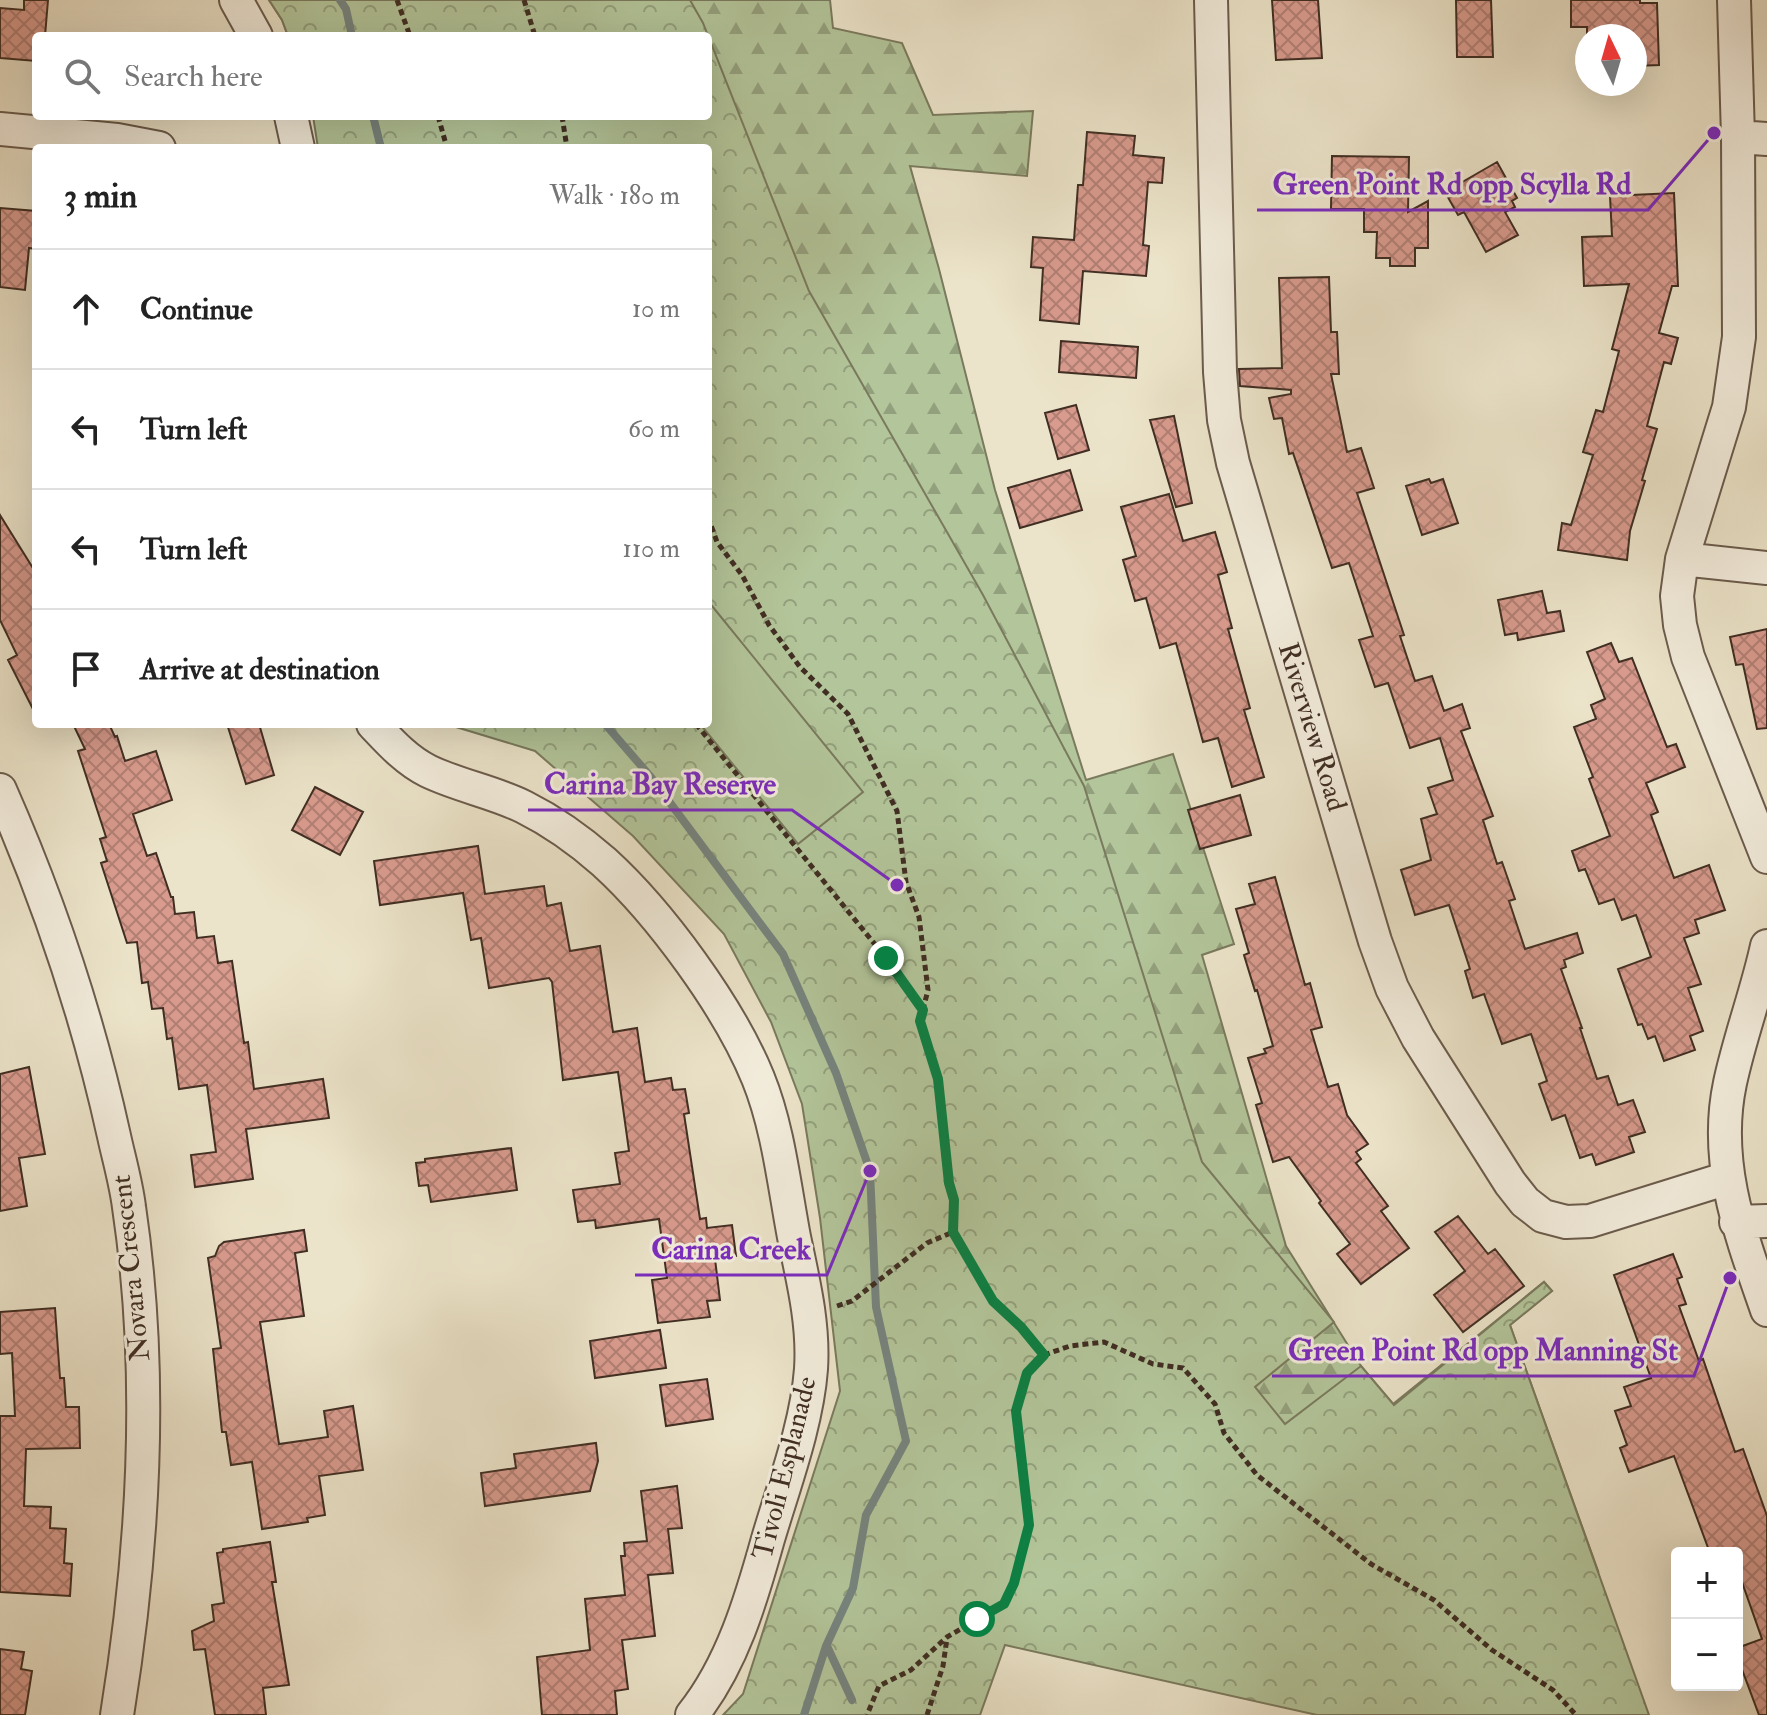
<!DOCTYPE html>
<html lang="en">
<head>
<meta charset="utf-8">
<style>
	:root { --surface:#fff; --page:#f6f6f6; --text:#222; --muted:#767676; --line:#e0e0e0 }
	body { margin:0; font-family:"IM FELL Double Pica",serif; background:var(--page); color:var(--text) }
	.controls { position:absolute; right:24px; bottom:24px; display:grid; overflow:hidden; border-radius:8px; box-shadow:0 8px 32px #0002 }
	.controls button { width:72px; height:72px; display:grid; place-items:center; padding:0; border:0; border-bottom:2px solid var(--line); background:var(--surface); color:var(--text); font:40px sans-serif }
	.compass { position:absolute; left:1575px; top:24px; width:72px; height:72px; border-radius:50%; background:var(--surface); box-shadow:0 8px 32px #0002; rotate:355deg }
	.stop { position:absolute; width:24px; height:24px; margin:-18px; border:6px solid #0b8043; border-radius:50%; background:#fff }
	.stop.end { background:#0b8043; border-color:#fff; box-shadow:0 2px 8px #0008 }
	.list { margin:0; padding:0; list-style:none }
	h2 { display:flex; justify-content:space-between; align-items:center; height:104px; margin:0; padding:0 32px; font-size:34px }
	h2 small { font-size:26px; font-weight:400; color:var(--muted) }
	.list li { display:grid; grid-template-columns:52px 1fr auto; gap:24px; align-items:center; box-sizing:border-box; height:120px; padding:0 32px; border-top:2px solid var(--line) }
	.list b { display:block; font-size:30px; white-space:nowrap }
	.list em { font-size:26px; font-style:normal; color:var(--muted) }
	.icon { flex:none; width:44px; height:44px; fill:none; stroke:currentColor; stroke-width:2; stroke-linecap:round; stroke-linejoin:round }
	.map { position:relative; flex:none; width:1767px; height:1715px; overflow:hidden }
	.search { position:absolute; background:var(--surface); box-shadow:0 8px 32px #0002; left:32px; top:32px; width:680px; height:88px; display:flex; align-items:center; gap:20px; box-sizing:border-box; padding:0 28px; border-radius:8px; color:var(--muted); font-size:30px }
	.panel { position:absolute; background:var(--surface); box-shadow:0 8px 32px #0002; left:32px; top:144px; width:680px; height:584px; border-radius:8px }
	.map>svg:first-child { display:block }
	.forest { fill:url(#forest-firs); stroke:#7a7a5e; stroke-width:2 }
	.park { fill:url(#park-crowns); stroke:#7a7a5e; stroke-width:2 }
	.pitch { fill:#b3c59a; stroke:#7a7a5e; stroke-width:2 }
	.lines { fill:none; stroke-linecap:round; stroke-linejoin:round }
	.stream { stroke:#76847f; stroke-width:8 }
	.building { fill:url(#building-cross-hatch); stroke:#402e23; stroke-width:2 }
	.minor-casing { stroke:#6b5c4d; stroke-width:36 }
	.path { stroke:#402e23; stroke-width:5; stroke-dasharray:6 4; stroke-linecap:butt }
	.minor { stroke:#f3eddd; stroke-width:32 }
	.route { stroke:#0b8043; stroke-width:10 }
	.labels { text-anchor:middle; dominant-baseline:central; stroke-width:6; stroke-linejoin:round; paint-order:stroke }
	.street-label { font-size:28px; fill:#402e23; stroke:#f3eddd }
	.leader { fill:none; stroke:#7b2cbf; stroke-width:3 }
	.callout-dot { fill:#7b2cbf; stroke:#f3eddd; stroke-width:3 }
	.callout-label { font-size:30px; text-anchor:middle; font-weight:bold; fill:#7b2cbf; stroke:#f3eddd; stroke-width:6; stroke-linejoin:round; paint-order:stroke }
</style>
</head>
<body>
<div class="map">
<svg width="1767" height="1715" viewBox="0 0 1767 1715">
	<defs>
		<pattern id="forest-firs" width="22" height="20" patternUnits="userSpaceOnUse" patternTransform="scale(2)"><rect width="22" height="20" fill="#b3c59a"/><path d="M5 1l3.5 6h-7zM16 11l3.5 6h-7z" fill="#93a07d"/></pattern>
		<pattern id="park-crowns" width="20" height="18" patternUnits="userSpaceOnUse" patternTransform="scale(2)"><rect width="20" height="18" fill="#b3c59a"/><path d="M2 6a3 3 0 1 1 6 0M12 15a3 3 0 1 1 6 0" fill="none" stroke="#93a07d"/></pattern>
		<pattern id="building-cross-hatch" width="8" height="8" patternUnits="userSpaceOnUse" patternTransform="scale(2)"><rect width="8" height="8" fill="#d99b8e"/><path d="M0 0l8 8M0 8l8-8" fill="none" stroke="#b17f74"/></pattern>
	</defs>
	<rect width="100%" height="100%" fill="#ece4ca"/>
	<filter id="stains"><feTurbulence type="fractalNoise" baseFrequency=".0025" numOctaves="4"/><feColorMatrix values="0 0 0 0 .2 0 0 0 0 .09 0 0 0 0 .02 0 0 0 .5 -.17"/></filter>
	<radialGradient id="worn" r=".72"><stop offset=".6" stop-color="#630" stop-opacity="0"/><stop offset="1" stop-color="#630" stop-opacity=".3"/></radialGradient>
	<path class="forest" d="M269 0H830L833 28 902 43 933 115 1033 111 1027 176 910 166 939 269 995 490 1086 780 1173 754 1234 944 1202 955 1286 1246 1361 1366 1393 1404 1544 1282 1552 1291 1510 1325 1598 1571 1263 1463 708 442V36H288L282 20Z"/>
	<path class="park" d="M269 0H690L703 23 809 291 983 595 1084 786 1202 1162 1334 1322 1255 1387 1285 1424 1361 1366 1394 1405 1544 1282 1552 1291 1510 1325 1649 1715H1317L1005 1645 980 1715H723L743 1694 840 1391 820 1218 802 1104 771 1022 724 934 633 836 535 751 446 724H708V148H318L313 116H708V36H288L282 20Z"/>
	<path class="pitch" d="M708 601 863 792 798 844 700 724H708Z"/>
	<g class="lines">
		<path class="stream" d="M340 0 346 9 352 36
			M373 116 381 148
			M605 724 650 776 783 954 836 1073 870 1171 876 1307 906 1441 866 1515 853 1588 826 1646 804 1715
			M827 1646 852 1700"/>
	</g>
	<path class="building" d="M24 0H48L45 36H36V61L0 58V8L24 10Z
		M1272 0H1318L1322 58 1276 60Z
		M1456 0H1491L1493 57H1457Z
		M1571 0H1640V3H1657L1659 65 1635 66V36H1587V27H1571Z
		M1087 132 1135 136 1133 155 1164 158 1162 183 1148 182 1143 245 1149 246 1146 276 1083 271 1079 324 1040 320 1043 268 1031 267 1033 237 1074 240 1078 185H1083Z
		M1332 156 1409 157 1408 212 1428 201V248H1415V266H1390V258H1376L1377 232H1364V209H1331Z
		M1497 162 1517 198 1512 201 1515 207 1505 212 1518 235 1486 252 1464 212 1458 215 1445 192Z
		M1674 193 1678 286H1672L1659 333 1678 338 1671 364 1664 362 1647 426 1657 429 1642 480 1645 481 1630 531 1627 560 1558 550 1562 523 1571 525 1593 455 1583 452 1596 410 1603 412 1619 351 1612 349 1629 284 1584 286 1582 237 1612 236 1610 196Z
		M0 208 36 211V249L29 248 25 290 0 287Z
		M1329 277 1331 332H1337L1339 374H1331L1347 452 1361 448 1374 488 1357 493 1404 635 1400 636 1415 681 1432 676 1444 711 1462 704 1470 728 1461 731 1493 816 1483 820 1497 864 1502 862 1515 899 1509 901 1525 949 1577 933 1583 953 1564 960 1566 967 1561 969 1582 1028H1580L1597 1079 1608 1076 1618 1105 1633 1100 1645 1132 1629 1137 1634 1152 1596 1165 1592 1154 1580 1158 1565 1115 1552 1120 1539 1084 1547 1081 1531 1034 1502 1044 1484 994 1473 998 1465 971 1470 969 1449 905 1415 915 1401 870 1431 860 1421 819 1437 814 1428 788 1453 780 1440 738 1410 748 1388 683 1375 687 1359 640 1373 636 1349 563 1332 568 1293 453 1289 454 1282 418 1274 419 1269 398 1291 394V390L1240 386 1239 369 1282 368 1279 278Z
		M1061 341 1138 347 1136 378 1059 372Z
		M1076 405 1089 450 1058 459 1045 413Z
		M1174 416 1192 503 1176 507 1150 420Z
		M1070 470 1082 510 1020 528 1008 488Z
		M1429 479 1431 483 1443 479 1458 523 1422 535 1406 486Z
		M1169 494 1183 541 1215 532 1227 572 1218 575 1232 628 1228 629 1250 708 1244 710 1264 777 1232 787 1218 738 1203 742 1176 643 1160 648 1146 598 1135 601 1123 560 1136 556 1121 507Z
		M0 515 36 573V715L8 660 17 655 0 620Z
		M1542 591 1547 613 1560 611 1564 631 1518 640 1517 633 1505 635 1498 600Z
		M1767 629V728L1757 729 1743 664 1736 665 1730 637Z
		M1611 643 1619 662 1632 658 1667 747 1676 744 1685 767 1646 783 1658 812 1651 815 1674 878 1709 865 1725 910 1695 920 1699 933 1684 938 1701 984 1688 988 1703 1031 1690 1036 1695 1050 1664 1061 1655 1036 1648 1039 1642 1024 1638 1025 1618 969 1651 957 1636 915 1622 920 1614 899 1599 904 1585 869 1579 871 1572 851 1610 836 1589 779 1593 777 1574 727 1596 719 1591 705 1605 699 1587 652Z
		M73 724H109L115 737 117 736 125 761 156 751 172 800 133 814 147 856 156 853 171 897H173L175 914 194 912 197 938 214 936 218 963 232 961 244 1043 248 1042 254 1089 323 1079 329 1118 246 1129 253 1179 195 1187 191 1155 216 1152 207 1085 179 1089 172 1038 167 1039 163 1008 152 1009 148 982 142 983 137 942 127 943 101 863 107 861 100 839 106 837 78 751 85 749Z
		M227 724H259L274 775 246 784Z
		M315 787 363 812 340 855 292 830Z
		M1240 795 1251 835 1200 849 1188 810Z
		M478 846 485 894 544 886 547 906 561 903 570 951 600 946 613 1032 637 1028 645 1082 671 1078 673 1090 685 1089 689 1113 684 1114 700 1219 706 1218 707 1228 732 1225 736 1256 715 1259 720 1300 707 1301 710 1317 658 1323 652 1280 667 1278 659 1219 596 1228 595 1220 578 1222 573 1190 620 1184 615 1153 629 1151 618 1072 563 1080 552 982 549 978 489 988 481 938 471 940 463 893 380 905 374 861Z
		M1275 877 1305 985 1310 983 1322 1027 1311 1030 1328 1087 1338 1084 1347 1115 1368 1144 1356 1152 1361 1159 1356 1163 1388 1206 1381 1211 1409 1248 1361 1284 1337 1254 1350 1244 1319 1203 1321 1201 1289 1157 1273 1162 1256 1105 1262 1103 1248 1058 1266 1053 1264 1049 1273 1046 1257 990 1255 991 1244 955 1249 953 1236 909 1255 904 1249 884Z
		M29 1067 45 1154 19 1158 27 1206 0 1211V1074Z
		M511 1148 517 1190 431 1202 428 1185 419 1186 416 1163 425 1162V1159Z
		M1458 1216 1488 1254 1495 1249 1524 1286 1463 1332 1434 1295 1465 1271 1435 1232Z
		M304 1230 307 1251 295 1253 304 1316 260 1322 279 1444 328 1437 324 1411 353 1406 363 1470 319 1476 325 1515 307 1518 308 1522 262 1529 252 1462 231 1465 226 1432H222L213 1349 221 1348 208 1258 215 1256 219 1246 224 1242Z
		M1673 1254 1682 1277 1677 1279 1686 1304 1679 1306 1699 1361 1703 1359 1735 1452 1743 1449 1767 1516V1715H1759L1737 1656V1648L1762 1639 1737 1568V1553H1710L1674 1456 1629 1472 1620 1448 1627 1445 1615 1411 1631 1406 1624 1387 1651 1378 1614 1275Z
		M55 1308 60 1378H64L66 1407H79L80 1448 26 1449 24 1506 51 1507 50 1528 66 1529 64 1563 72 1564 70 1596 0 1592V1416H15L12 1353 0 1354V1312Z
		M660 1330 666 1368 595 1378 590 1341Z
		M707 1379 713 1419 666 1426 660 1385Z
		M596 1443 598 1461 590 1491 485 1506 481 1473 516 1468 514 1454Z
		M677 1486 682 1528 668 1529 673 1573 648 1575 655 1636 622 1640 628 1689 615 1691 617 1715H542L537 1657 590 1650 585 1599 625 1595 621 1556H625L624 1543 647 1541 641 1491Z
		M270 1542 276 1582H272L289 1685 263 1688 266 1715H215L205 1649 194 1650 192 1631 214 1621 212 1605 224 1603 217 1553 223 1552V1549Z
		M0 1649 24 1652 21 1669 32 1671 25 1715H0Z"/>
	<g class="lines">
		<g class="minor-casing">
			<path id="minor" d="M236 0 256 36
				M1211 0 1220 372 1224 420 1233 463 1375 941 1392 988 1418 1038 1510 1183 1525 1202 1543 1216 1566 1222 1590 1221 1728 1178
				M1734 0 1738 137 1739 337 1729 407 1682 559 1677 596 1680 625 1688 657 1767 857
				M291 116 298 148
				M0 129 117 140 159 148
				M1738 137 1767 139
				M1682 559 1767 568
				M373 724C390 742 406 760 428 771 459 786 494 792 524 807 554 822 579 840 604 862 660 913 729 1007 758 1078 778 1127 784 1184 794 1237 803 1280 814 1324 811 1369 807 1424 784 1485 768 1539 751 1600 732 1665 692 1715
				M0 790C49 901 88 1018 114 1136 119 1159 126 1183 129 1207 154 1375 144 1548 117 1715
				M1767 946C1757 992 1740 1036 1730 1083 1713 1163 1741 1235 1767 1310
				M1736 1222 1767 1221"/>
		</g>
		<path class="path" d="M397 0 410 36
			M524 0 535 36
			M438 116 447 148
			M562 116 567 148
			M708 517 717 542 742 575 769 625 800 667 848 714 897 811 906 882 919 917 928 990 920 1021 938 1079 949 1183 954 1200 953 1232 973 1268 993 1301 1021 1327 1044 1355 1027 1373 1016 1411 1029 1525 1014 1583 1004 1604 947 1637 911 1670 879 1686 867 1715
			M696 724 886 958 923 1010
			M837 1306 852 1301 927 1243 953 1232
			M1044 1355 1070 1346 1104 1342 1153 1364 1183 1368 1215 1404 1224 1433 1257 1475 1371 1564 1434 1600 1492 1650 1553 1690 1576 1715
			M927 1715 943 1666 947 1638"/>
		<use href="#minor" class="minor"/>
	</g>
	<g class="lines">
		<path class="route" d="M886 958 923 1010 920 1021 938 1079 949 1183 954 1200 953 1232 993 1301 1021 1327 1044 1355 1027 1373 1016 1411 1029 1525 1014 1583 1004 1604 977 1619"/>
	</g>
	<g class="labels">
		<g class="street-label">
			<text transform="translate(1312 727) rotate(73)">Riverview Road</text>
			<text transform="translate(131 1268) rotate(-96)">Novara Crescent</text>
			<text transform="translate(785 1468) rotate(-76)">Tivoli Esplanade</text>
		</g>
	</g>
	<path class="leader" d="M1714 133L1648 210H1257M897 885L792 810H528M870 1171L827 1275H635M1730 1278L1694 1376H1272"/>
	<g class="callout-dot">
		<circle cx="1714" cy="133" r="8"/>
		<circle cx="897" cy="885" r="8"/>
		<circle cx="870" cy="1171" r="8"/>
		<circle cx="1730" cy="1278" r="8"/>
	</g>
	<g class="callout-label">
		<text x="1452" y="194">Green Point Rd opp Scylla Rd</text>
		<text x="660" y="794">Carina Bay Reserve</text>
		<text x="731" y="1259">Carina Creek</text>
		<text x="1483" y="1360">Green Point Rd opp Manning St</text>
	</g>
	<rect width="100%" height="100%" filter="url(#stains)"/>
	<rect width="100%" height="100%" fill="url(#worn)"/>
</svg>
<div class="controls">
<button>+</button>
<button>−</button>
</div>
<svg class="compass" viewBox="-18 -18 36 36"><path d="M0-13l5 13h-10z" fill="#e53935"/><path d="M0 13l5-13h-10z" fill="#767676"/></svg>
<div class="stop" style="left:977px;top:1619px"></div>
<div class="stop end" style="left:886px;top:958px"></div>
<div class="search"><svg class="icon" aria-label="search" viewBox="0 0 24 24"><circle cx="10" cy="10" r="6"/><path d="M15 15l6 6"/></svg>Search here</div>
<section class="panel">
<h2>3 min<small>Walk · 180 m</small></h2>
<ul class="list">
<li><svg class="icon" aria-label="ahead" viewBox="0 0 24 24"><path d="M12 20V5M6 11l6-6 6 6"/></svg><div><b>Continue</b></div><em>10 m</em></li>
<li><svg class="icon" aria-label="left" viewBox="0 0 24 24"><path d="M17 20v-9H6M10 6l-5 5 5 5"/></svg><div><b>Turn left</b></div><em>60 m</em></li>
<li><svg class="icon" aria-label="left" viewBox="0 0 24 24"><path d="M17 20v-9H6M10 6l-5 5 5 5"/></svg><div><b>Turn left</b></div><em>110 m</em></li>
<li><svg class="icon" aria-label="arrive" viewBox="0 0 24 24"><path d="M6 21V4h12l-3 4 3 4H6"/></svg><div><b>Arrive at destination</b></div></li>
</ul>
</section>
</div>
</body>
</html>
